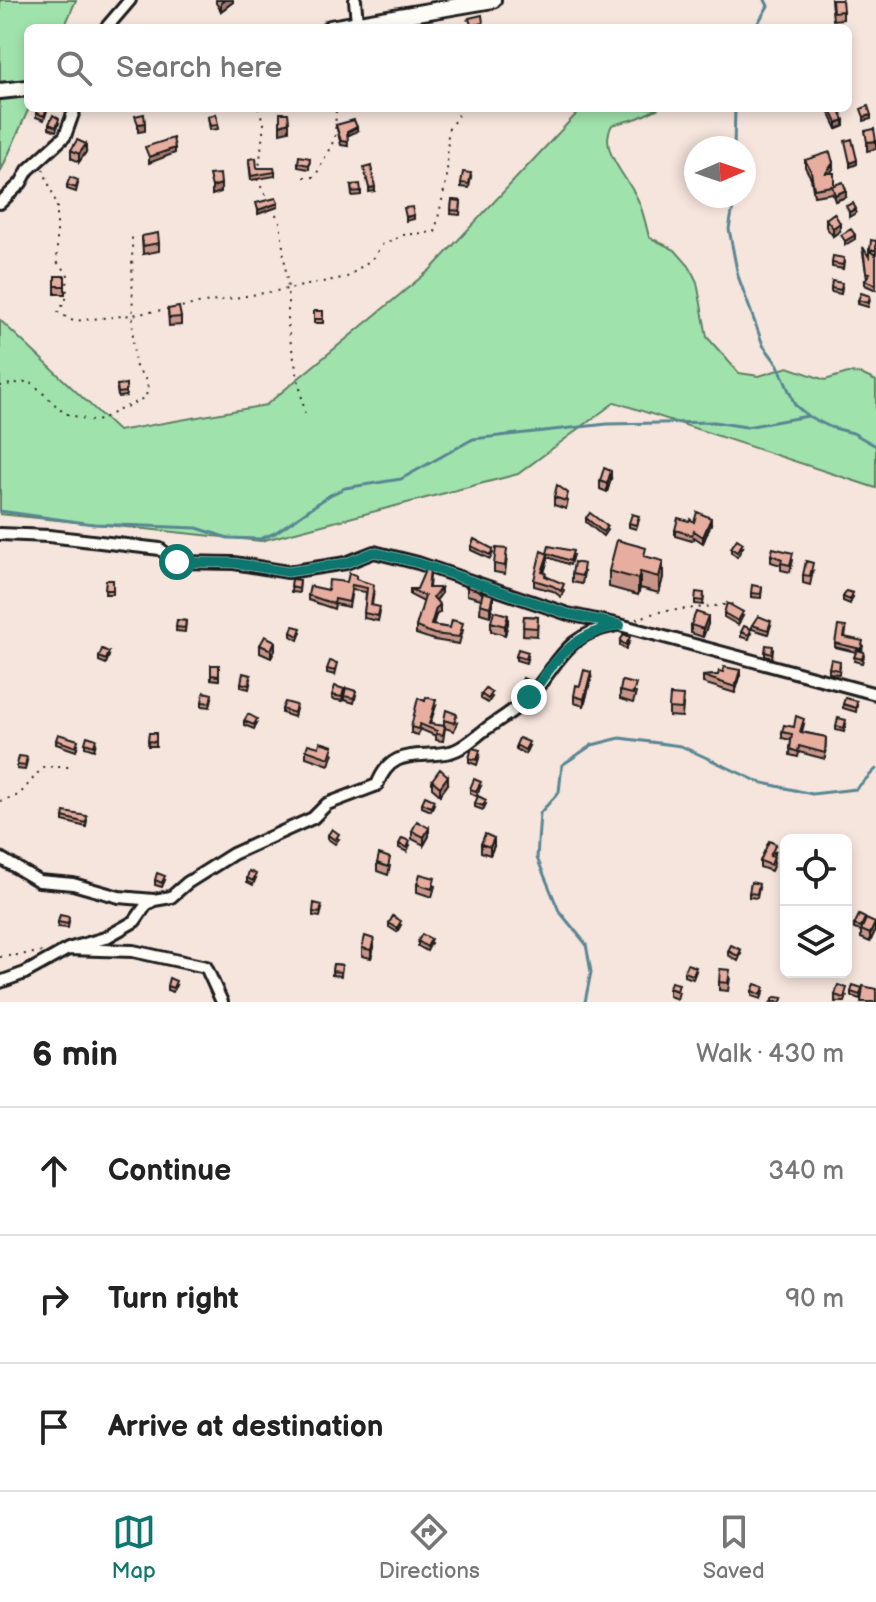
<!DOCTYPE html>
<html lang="en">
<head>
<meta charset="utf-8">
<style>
	:root { --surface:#fff; --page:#f6f6f6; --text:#222; --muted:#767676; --line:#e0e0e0; --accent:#0f766e }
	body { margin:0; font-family:"Balsamiq Sans",sans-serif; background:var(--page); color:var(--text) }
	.controls { position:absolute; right:24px; bottom:24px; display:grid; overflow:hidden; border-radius:12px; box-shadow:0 4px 12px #0003 }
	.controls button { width:72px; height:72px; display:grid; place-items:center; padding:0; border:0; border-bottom:2px solid var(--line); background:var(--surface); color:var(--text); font:40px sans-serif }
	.compass { position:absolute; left:684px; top:136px; width:72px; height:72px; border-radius:50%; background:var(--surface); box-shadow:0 4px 12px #0003; rotate:88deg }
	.stop { position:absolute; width:24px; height:24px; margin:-18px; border:6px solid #0f766e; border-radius:50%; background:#fff }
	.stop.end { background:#0f766e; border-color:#fff; box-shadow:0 2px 8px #0008 }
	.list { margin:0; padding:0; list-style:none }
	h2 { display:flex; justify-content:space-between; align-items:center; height:104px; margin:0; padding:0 32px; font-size:34px }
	h2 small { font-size:26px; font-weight:400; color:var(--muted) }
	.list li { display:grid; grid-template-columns:52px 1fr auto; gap:24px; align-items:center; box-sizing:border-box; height:128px; padding:0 32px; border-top:2px solid var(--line) }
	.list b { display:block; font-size:30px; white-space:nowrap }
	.list em { font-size:26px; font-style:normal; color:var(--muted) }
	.icon { flex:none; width:44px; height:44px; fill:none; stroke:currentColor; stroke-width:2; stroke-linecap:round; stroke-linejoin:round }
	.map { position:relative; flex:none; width:876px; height:1002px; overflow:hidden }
	.search { position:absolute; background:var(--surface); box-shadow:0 4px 12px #0003; left:24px; right:24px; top:24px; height:88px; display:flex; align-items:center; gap:20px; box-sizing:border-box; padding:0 28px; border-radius:12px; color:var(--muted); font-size:30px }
	.sheet { height:488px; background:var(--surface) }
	nav { display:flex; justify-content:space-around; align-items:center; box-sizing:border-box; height:112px; border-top:2px solid var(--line); background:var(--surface); font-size:22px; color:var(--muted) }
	nav a { display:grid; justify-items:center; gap:4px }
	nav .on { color:var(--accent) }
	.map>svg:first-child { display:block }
	.green { fill:#a0e2ac; stroke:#5e7f64; stroke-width:2 }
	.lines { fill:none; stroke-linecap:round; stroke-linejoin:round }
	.stream { stroke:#598692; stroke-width:3 }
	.street-casing { stroke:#1c1c1c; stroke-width:16 }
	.secondary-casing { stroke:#1c1c1c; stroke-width:20 }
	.path { stroke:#1c1c1c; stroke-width:2; stroke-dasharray:2 6; stroke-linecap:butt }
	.street { stroke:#fdfcf7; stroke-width:10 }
	.secondary { stroke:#fdfcf7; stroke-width:14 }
	.wall { fill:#c79689; stroke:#1c1c1c; stroke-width:2 }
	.shaded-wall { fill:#a27a6f; stroke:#1c1c1c; stroke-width:2 }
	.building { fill:#e7ae9f; stroke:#1c1c1c; stroke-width:2 }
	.route { stroke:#0f766e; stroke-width:10 }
</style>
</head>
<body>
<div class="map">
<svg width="876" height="1002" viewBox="0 0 876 1002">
	<rect width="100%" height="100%" fill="#f6e5dd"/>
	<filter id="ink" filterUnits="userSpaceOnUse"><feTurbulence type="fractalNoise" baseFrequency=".0125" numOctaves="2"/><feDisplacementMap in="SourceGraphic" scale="16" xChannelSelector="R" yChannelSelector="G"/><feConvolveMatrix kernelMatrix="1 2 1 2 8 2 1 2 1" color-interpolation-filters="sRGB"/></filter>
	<g filter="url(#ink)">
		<path class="green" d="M0 0H76L64 28H28L29 108 0 173Z
			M582 108H659L638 118 612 125C597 151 629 178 638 200 643 211 646 225 649 237L675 250 689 266 697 282 707 337 739 373 759 376 788 367 825 380 848 373 861 374 876 381V488L615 402 518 474 261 541 0 514V320L118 431 266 405 431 269Z"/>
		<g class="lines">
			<path class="stream" d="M755 28 768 6 765 0
				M734 148 735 108
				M735 196 729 229 738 276 763 345 778 365 795 405 808 416 830 427 853 433 876 446
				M0 511 93 524 197 528 228 538 260 539 275 533 330 495 345 488 401 479 473 439 607 424 714 422 746 427 808 416
				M585 1002 591 972 586 944 559 911 537 858 540 813 559 792 562 765 592 745 620 738 681 746 759 782 812 794 856 789 876 769"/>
			<g class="street-casing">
				<path id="street" d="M355 0 357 22
					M106 28 130 0
					M0 203 21 183 28 170 65 136 75 108
					M0 534 49 536 160 549 177 562 234 563 288 572 346 563 374 552 418 563 568 614 620 625 876 694
					M0 858 39 881 73 884 119 897 154 900
					M68 949 105 938 135 921 146 905 154 900 171 897 187 883 233 854 313 818 327 804 377 785C392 746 418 759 450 752 462 750 476 736 486 729 500 719 519 708 531 695 560 662 565 635 613 626
					M0 982 25 973 68 949 133 951 206 967 222 1002"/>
			</g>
			<g class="secondary-casing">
				<path id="secondary" d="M330 28 493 0
					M0 91 28 88"/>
			</g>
			<path class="path" d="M464 28 470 14
				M258 108 264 123 259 169
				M43 169 57 205V262L68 273 66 300 58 312 73 321 132 315 288 289V329L306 418
				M304 177H315L335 138 336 108
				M257 179 269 202
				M272 207 280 222 288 289 347 277 372 259 382 245 403 235 435 232 447 177 448 130 463 108
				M0 386 30 381 64 413 95 422 146 397 148 383 135 365 133 345 132 236
				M636 619 658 612 733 604
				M0 801 19 795 43 767H69
				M0 957 43 952"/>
			<use href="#street" class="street"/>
			<use href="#secondary" class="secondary"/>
		</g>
		<path class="wall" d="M216 0H233V2L221 11 216 3Z
			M831 0 843 11V19L833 20Z
			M827 108H839L844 126 837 129Z
			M47 111 44 120 36 117V113Z
			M216 114 218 129 210 130 208 117Z
			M59 123 56 131 49 128V124Z
			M336 125 357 131 347 136 348 146 341 145Z
			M71 150 86 152 79 162 71 158Z
			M310 158 309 169 298 167V163Z
			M805 160 833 169 830 173 834 185 846 197 835 201 832 193 814 196 811 178 805 167Z
			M249 163 257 168 275 172V176L251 180Z
			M471 177 469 188 461 187V183Z
			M78 184 76 192 67 189V185Z
			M351 185 361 191V195L352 196Z
			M452 200 461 201 460 215 451 214Z
			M826 219 840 231 833 236 826 227Z
			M142 236 159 243V251L143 254Z
			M876 241V254H874L876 256V290L865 285V280L867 278 863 253 869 257V250Z
			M844 262 843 269 832 267V263Z
			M55 276H65V294H55Z
			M842 287 841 294 831 292V288Z
			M858 300H870L868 307 858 304Z
			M168 309 181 317V325L169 326Z
			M314 311H323V323H314Z
			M126 384V396L118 397 117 389Z
			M611 479 607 492 600 489V481Z
			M554 497 568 501 566 509 554 505Z
			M586 518 607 530 603 536 586 522Z
			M639 520 636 529 629 527V523Z
			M694 522 711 524 703 543 694 537 692 541 675 536V530Z
			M471 546 493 553 490 559 471 550Z
			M743 547 737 557 731 552V548Z
			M547 553 573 555 570 565 548 557 544 573 546 576 564 590 561 597 553 591 534 586V580Z
			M771 555 793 560 790 572 781 570V565L771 562Z
			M646 556 663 577 659 593 640 588 638 595 609 587V571Z
			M507 557 505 574 494 572V564Z
			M813 571 810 585 803 583V575Z
			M584 572 582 584 572 582V574Z
			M430 576 429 588 441 594 436 601 440 612 436 615 432 625 463 630 459 644 434 640 416 634V627L424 602 410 595V589H417Z
			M292 579 300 580 299 593 291 592Z
			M356 579 374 590 372 605 380 612 378 621 364 618 366 592 352 590 349 607 335 604 334 609 308 600V595L328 590Z
			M106 580H113V594H105Z
			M469 581 493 604 490 616 480 613 481 599 467 595V587Z
			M762 587 761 598 751 597V593Z
			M704 597 703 605 695 604V600Z
			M843 597H853L850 604 843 601Z
			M724 613 743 616 738 625 724 617Z
			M524 616 538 617 537 636 523 635Z
			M177 620 186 621 185 632 176 631Z
			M491 622 508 623 505 635 491 631Z
			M708 624 703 637 691 633V625Z
			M752 625H771L768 634 752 629Z
			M846 631 845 637 863 645 862 652 864 656 862 663 854 661 856 652 835 647V643Z
			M291 632H301L298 640 291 636Z
			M741 632 751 633 749 639 741 637Z
			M620 641H630L626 649 620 645Z
			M260 645 275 650 271 658 260 653Z
			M773 650 772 658 765 656V652Z
			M109 656 106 664 99 661V657Z
			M516 656H528L526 663 516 660Z
			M211 665H219V680L211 679Z
			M840 665 839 674 829 673V668Z
			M337 667 335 675 327 673V669Z
			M723 672 740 677 735 693 703 683V676L718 675Z
			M251 679 249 689 241 687V683Z
			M591 679 584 706 574 703V696Z
			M620 691 636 693 633 703 620 699Z
			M344 693 342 701 332 699V695Z
			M481 694 492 697 488 703 481 699Z
			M356 695 354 703 344 700V696Z
			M212 698 210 707 202 706V702Z
			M843 704 857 705 856 712 843 708Z
			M683 705 682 717 669 716V708Z
			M436 706 430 724 444 726V720L457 722 454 731 445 728 443 741 436 740V736L420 729 418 735 411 733V727Z
			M282 709H296L294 717 282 713Z
			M244 721 257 723 254 729 244 725Z
			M804 724 802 732 826 737 825 759 799 752 798 757 790 755 791 740 782 738V732L794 727Z
			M846 724 844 732 836 730V726Z
			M149 733H156V746H148Z
			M56 740 78 744 76 751 56 744Z
			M85 743H96L94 750 85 747Z
			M516 745 529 746 525 754 516 749Z
			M319 747 333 753 329 765 306 757V750Z
			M480 755 477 765 469 762V758Z
			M27 761 25 770 17 769V765Z
			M432 780 448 784 440 795 432 788Z
			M481 786 476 796 470 793V789Z
			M422 803 434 804 431 811 422 807Z
			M475 803 486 804 483 810 475 807Z
			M63 817 87 820 86 827 63 821Z
			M412 831 429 836 424 845 412 839Z
			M328 835 339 839 335 844 328 839Z
			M399 844 410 845 407 852 399 848Z
			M481 844 494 846 490 855 481 852Z
			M776 851 773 856 774 864 771 871 760 867V861Z
			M377 863 390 866 388 875 377 871Z
			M247 878H256L253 885 247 882Z
			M155 880H165L162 887 155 885Z
			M417 884 435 886 432 897 417 892Z
			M759 888 757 898 749 897V893Z
			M322 909 320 917 313 916V912Z
			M69 921 68 928 58 927V922Z
			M865 921 875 931 870 942 861 938V931L854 929V925Z
			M389 923 401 925 397 932 389 927Z
			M418 941 431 943 427 951 418 946Z
			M374 947 371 958 362 956V948Z
			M728 951 741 954 738 961 728 955Z
			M333 964 342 965 341 976 332 975Z
			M696 971 693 979 684 976V972Z
			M730 978 728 991 719 990V982Z
			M176 985 173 992 167 990V986Z
			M669 988 679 992 677 999 669 996Z
			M752 991H764L761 999 752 996Z
			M851 992H862L860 999 851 996Z
			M835 995 847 996 845 1002H835Z"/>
		<path class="shaded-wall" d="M225 0H233V2L221 11V3Z
			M483 23V28H471V26Z
			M871 115V119L864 121V117Z
			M844 120V126L837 129V123Z
			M289 122V131L280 133V125Z
			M145 123V131L138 132V124Z
			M357 127V131L347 136V132Z
			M876 141V149L867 151V142Z
			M86 144V152L79 162V154Z
			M175 148V153L149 163V157Z
			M857 160V164L850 167V163Z
			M833 163V169L826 180V173Z
			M221 184V192L212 195V187Z
			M375 187V191L369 192V188Z
			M846 190V197L835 201V195Z
			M278 203V207L258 214V210Z
			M856 209V213L849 217V212Z
			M414 215V219L406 221V217Z
			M840 223V231L833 236V228Z
			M855 235V239L845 245V241Z
			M611 471V479L607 492V484Z
			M711 518V524L703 543V537Z
			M548 554V560L542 578V572Z
			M663 561V577L659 593V577Z
			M640 572V588L638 595V579Z
			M441 588V594L433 604V597Z
			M493 595V604L490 616V607Z
			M440 605V612L436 615 431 632V625L436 608Z
			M508 615V623L505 635V626Z
			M708 616V624L703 637V629Z
			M275 641V650L271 658V650Z
			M740 670V677L735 693V687Z
			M591 672V679L584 706V699Z
			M529 681V685L521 693V689Z
			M448 776V784L440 795V787Z
			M429 828V836L424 845V837Z
			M494 838V846L490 855V847Z
			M875 923V931L870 942V934Z
			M374 939V947L371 958V950Z"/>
		<path class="building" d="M832 0H842L843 11 833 12Z
			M482 15 483 23 471 26 469 18Z
			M868 106 871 115 864 117 861 109Z
			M37 108H47L44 116 36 113Z
			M830 108H839L844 120 837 123Z
			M280 113H288L289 122 280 125Z
			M144 114 145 123 138 124 135 116Z
			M216 114 218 125 210 126 208 117Z
			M53 115 59 119 56 127 49 124Z
			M354 120 357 127 347 132 348 142 341 141 336 125Z
			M874 129 876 141 867 142 865 131Z
			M173 138 175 148 149 157 145 147Z
			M852 139 857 160 850 163 845 141Z
			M77 140 86 144 79 154 71 150Z
			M830 152 833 163 826 173H834V185L843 182 846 190 835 195 832 186 814 189 811 171 805 160Z
			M299 156 310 158 309 165 298 163Z
			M256 158 257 168H274L275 172 251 176 249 159Z
			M371 166 375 187 369 188 364 168Z
			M463 172 471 173 469 184 461 183Z
			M220 174 221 184 212 187 209 175Z
			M70 177 78 180 76 188 67 185Z
			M360 184 361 191 352 192 351 185Z
			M276 198 278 203 258 210 256 203Z
			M452 200 461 201 460 211 451 210Z
			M853 203 856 209 849 212 846 206Z
			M412 207 414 215 406 217 404 208Z
			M834 213 840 223 833 228 826 219Z
			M851 229 855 235 845 241 841 235Z
			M158 233 159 243 143 246 142 236Z
			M871 240 876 241V250H870Z
			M863 247 869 257V250L876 256V285L865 280 870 273 866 272Z
			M833 256 844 258 843 265 832 263Z
			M55 276H65V286H55Z
			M832 281 842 283 841 290 831 288Z
			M861 293 870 296 868 303 858 300Z
			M179 307 181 317 169 318 168 309Z
			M314 311H323V319H314Z
			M126 384V392L118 393 117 385Z
			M604 468 611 471 607 484 600 481Z
			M557 485 568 493 566 501 554 497Z
			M697 512 711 518 703 537 694 531 692 535 675 530 678 518 689 521 690 519 694 522Z
			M590 513 607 526 603 532 586 518Z
			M632 514 639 516 636 525 629 523Z
			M474 539 493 549 490 555 471 546Z
			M737 539 743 543 737 552 731 548Z
			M617 540 646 548 644 556 663 561 659 577 640 572 638 579 609 571Z
			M549 546 573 551 570 561 547 553Z
			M496 548 507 549 505 566 494 564Z
			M773 548 793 553 790 565 781 563 782 559 771 555Z
			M541 551 548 554 542 572 546 573 545 576 564 584 561 591 553 586 534 580Z
			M806 561 813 563 810 576 803 575Z
			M574 562 584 564 582 576 572 574Z
			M426 568 430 569 428 588H441L433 597 440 605 436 608 431 625 450 628 452 620 463 623 459 637 434 634 416 627 425 596 410 589H417Z
			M349 573 356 575V579L374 585 371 605 380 607 378 616 364 613 367 588 352 585 349 602 335 599 334 604 308 595 310 586 328 590 329 580 347 582Z
			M292 579 300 580 299 589 291 587Z
			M106 580H113V590H105Z
			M469 581 483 586 482 591 467 587Z
			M752 585 762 587 761 594 751 593Z
			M846 591 853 593 850 600 843 597Z
			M483 592 493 595 490 607 480 604Z
			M696 592 704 593 703 601 695 600Z
			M727 603 743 612 738 621 724 613Z
			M494 611 508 615 505 626 491 622Z
			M696 612 708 616 703 629 691 625Z
			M524 616 538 617 537 628 523 627Z
			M758 616 771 621 768 630 752 625Z
			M177 620 186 621 185 628 176 627Z
			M293 626 301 628 298 636 291 632Z
			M744 626 751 629 749 635 741 632Z
			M838 626 846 627 844 637 863 641 861 649 835 643Z
			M624 634 630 637 626 645 620 641Z
			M265 636 275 641 271 650 260 645Z
			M766 645 773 646 772 654 765 652Z
			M102 649 109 652 106 660 99 657Z
			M518 649 528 652 526 659 516 656Z
			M857 650 864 652 862 659 854 657Z
			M831 659 840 661 839 670 829 668Z
			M330 661 337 663 335 671 327 669Z
			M211 665H219V676L211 675Z
			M724 667 740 670 735 687 703 676 718 675 719 671 723 672Z
			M584 670 591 672 584 699 574 696 576 685 580 686Z
			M243 673 251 675 249 685 241 683Z
			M523 678 529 681 521 689 519 688Z
			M622 681 636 684 633 694 620 691Z
			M335 686 344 689 342 697 332 695Z
			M346 688 356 691 354 698 344 696Z
			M486 688 492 693 488 699 481 694Z
			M204 692 212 694 210 703 202 702Z
			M670 695 683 696 682 709 669 708Z
			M426 697 436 700 429 724 445 726 443 735 436 734 437 731 420 724 418 729 411 727 418 698 425 701Z
			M845 698 857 701 856 708 843 704Z
			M285 702 296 705 294 713 282 709Z
			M446 710 457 714 454 723 444 720Z
			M248 714 257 719 254 725 244 721Z
			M796 716 804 719 800 732 826 737 825 753 799 746 798 752 790 749 792 734 782 732 784 725 794 727Z
			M838 718 846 720 844 728 836 726Z
			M149 733H156V742L148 741Z
			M58 734 78 740 76 747 56 740Z
			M87 736 96 739 94 746 85 743Z
			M519 738 529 742 525 750 516 745Z
			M320 742 333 746 329 758 306 750 308 744 319 747Z
			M472 748 480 750 477 760 469 758Z
			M19 756 27 757 25 766 17 765Z
			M440 769 448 776 440 787 432 780Z
			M474 779 481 782 476 791 470 789Z
			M425 796 434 800 431 807 422 803Z
			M478 796 486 800 483 806 475 803Z
			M64 812 87 816 86 823 63 817Z
			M417 821 429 828 424 837 412 831Z
			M332 829 339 834 335 840 328 835Z
			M485 834 494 838 490 847 481 844Z
			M402 838 410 841 407 848 399 844Z
			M769 841 776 844 770 856 774 857 771 865 760 861Z
			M379 854 390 858 388 867 377 863Z
			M249 871 256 874 253 881 247 878Z
			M157 873 165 876 162 883 155 880Z
			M420 874 435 878 432 889 417 884Z
			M751 882 759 884 757 894 749 893Z
			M314 903 322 905 320 913 313 912Z
			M60 915 69 917 68 924 58 922Z
			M859 915 865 918 861 927 854 925Z
			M393 916 401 921 397 928 389 923Z
			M866 919 875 923 870 934 861 930Z
			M422 934 431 939 427 947 418 941Z
			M365 936 374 939 371 950 362 948Z
			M731 945 741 950 738 956 728 951Z
			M333 964 342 965 341 972 332 971Z
			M687 964 696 967 693 975 684 972Z
			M720 969 730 970 728 983 719 982Z
			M169 978 176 981 173 988 167 986Z
			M671 982 679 984 677 991 669 988Z
			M755 984 764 987 761 995 752 991Z
			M838 985 847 988 844 998 835 995Z
			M853 985 862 988 860 995 851 992Z
			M863 986 876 989V1002H861Z
			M775 997 783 998 780 1002H771Z"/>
	</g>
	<g class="lines" filter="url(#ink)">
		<path class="route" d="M177 562 234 563 288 572 346 563 374 552 418 563 568 614 620 625C570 635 558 658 529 697"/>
	</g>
</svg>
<div class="controls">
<button><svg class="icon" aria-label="locate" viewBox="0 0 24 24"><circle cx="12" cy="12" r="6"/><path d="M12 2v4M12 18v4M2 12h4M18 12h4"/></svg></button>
<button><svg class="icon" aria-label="layers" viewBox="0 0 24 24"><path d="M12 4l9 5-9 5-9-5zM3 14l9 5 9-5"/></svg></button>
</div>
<svg class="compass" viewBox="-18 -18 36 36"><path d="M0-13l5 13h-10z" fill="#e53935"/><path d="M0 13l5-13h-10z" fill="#767676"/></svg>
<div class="stop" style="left:177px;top:562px"></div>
<div class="stop end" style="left:529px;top:697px"></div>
<div class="search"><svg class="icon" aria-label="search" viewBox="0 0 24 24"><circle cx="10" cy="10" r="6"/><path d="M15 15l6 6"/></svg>Search here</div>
</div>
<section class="sheet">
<h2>6 min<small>Walk · 430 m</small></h2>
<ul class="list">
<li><svg class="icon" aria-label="ahead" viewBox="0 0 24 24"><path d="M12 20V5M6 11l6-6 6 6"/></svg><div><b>Continue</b></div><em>340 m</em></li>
<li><svg class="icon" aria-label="right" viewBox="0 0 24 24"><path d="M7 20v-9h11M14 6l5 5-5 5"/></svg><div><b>Turn right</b></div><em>90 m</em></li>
<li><svg class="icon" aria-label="arrive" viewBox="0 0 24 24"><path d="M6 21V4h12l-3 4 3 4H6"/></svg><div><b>Arrive at destination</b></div></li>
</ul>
</section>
<nav>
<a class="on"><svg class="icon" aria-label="map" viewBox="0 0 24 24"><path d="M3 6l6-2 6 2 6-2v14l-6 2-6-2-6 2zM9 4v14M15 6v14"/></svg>Map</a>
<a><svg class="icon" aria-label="directions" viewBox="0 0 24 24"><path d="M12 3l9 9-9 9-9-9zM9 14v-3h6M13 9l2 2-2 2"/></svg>Directions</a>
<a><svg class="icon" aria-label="saved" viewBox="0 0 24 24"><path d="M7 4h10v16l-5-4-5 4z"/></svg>Saved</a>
</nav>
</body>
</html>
